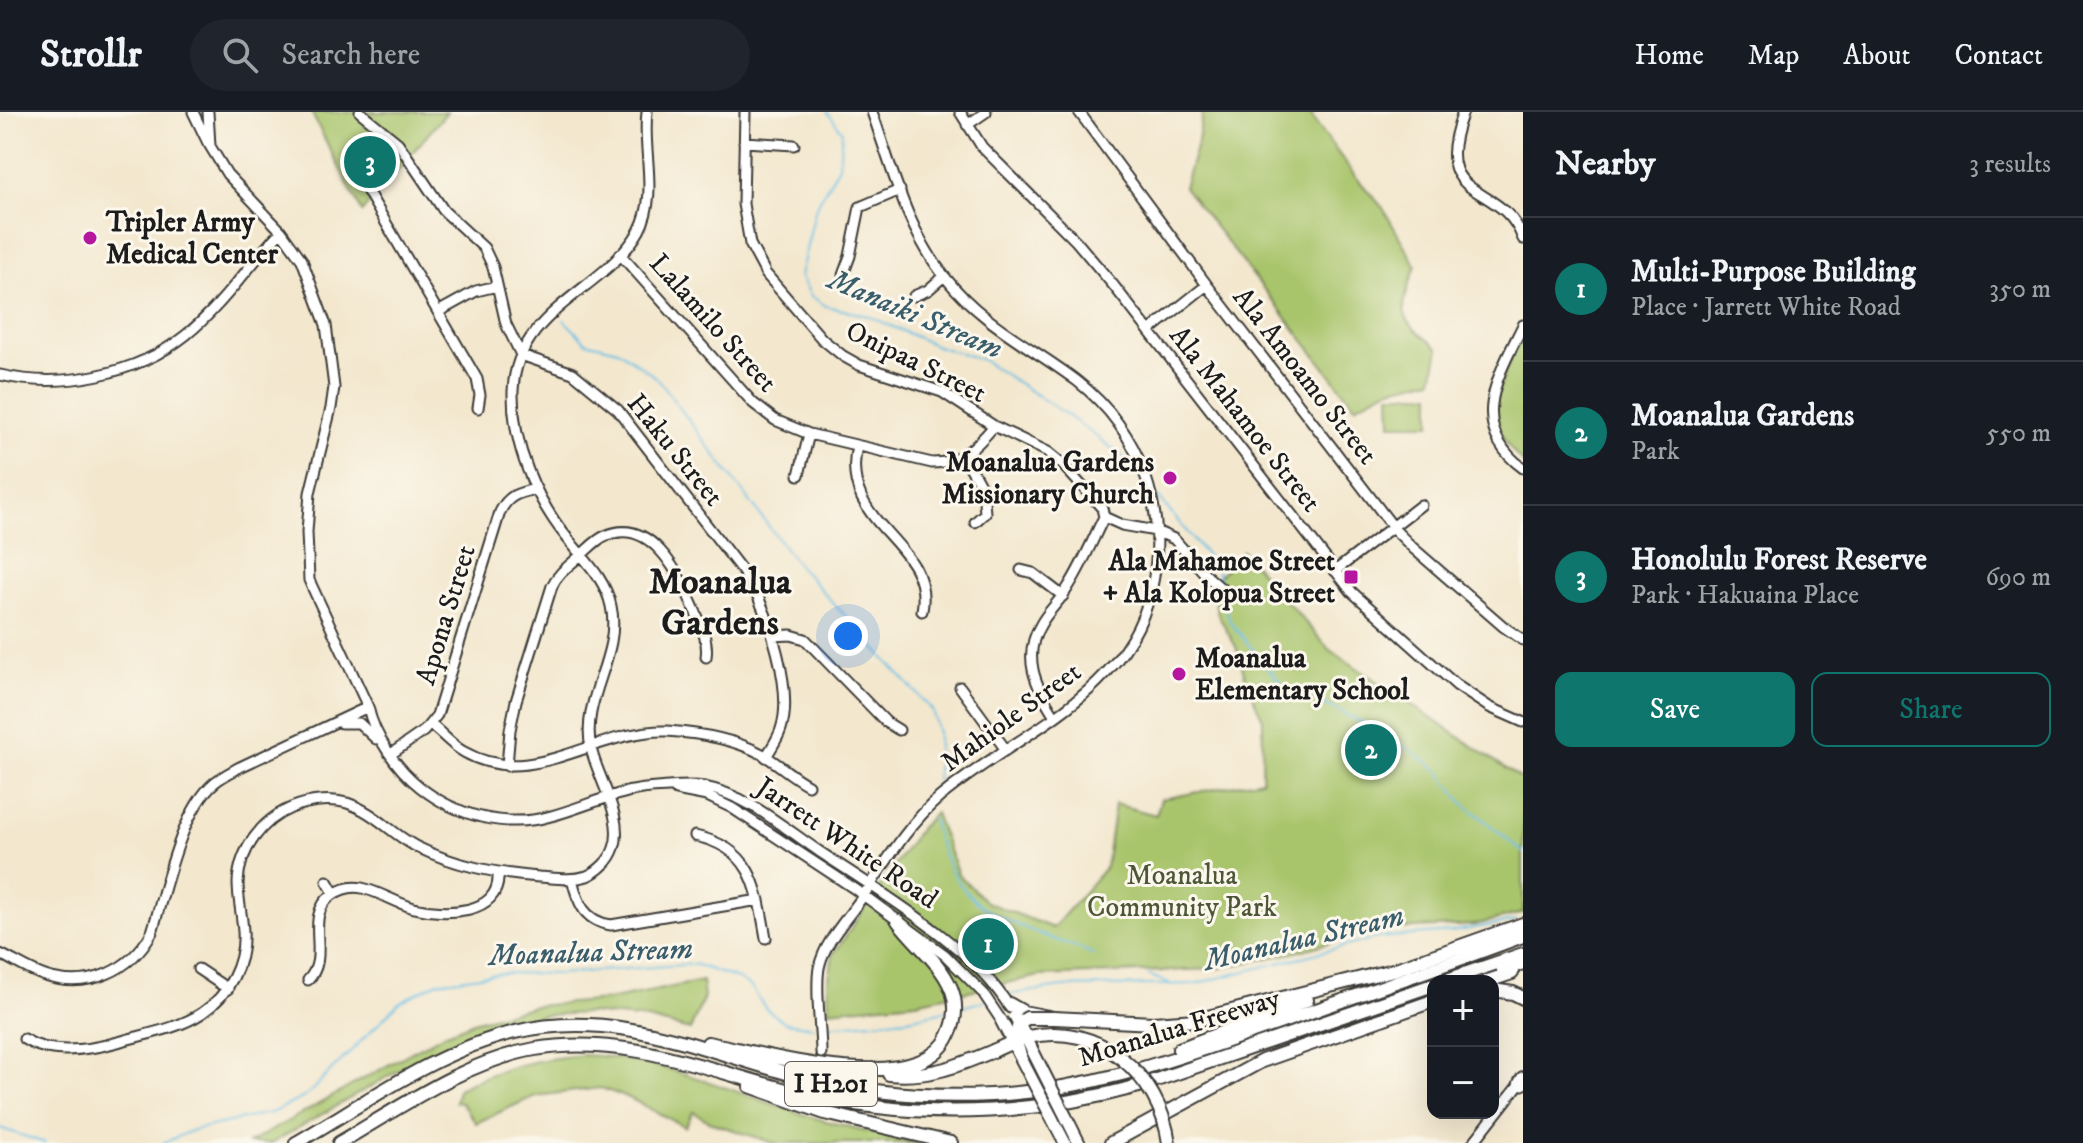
<!DOCTYPE html>
<html lang="en">
<head>
<meta charset="utf-8">
<style>
	:root { --surface:#171b24; --page:#20242c; --text:#f1f3f6; --muted:#9ea1a6; --line:#363941; --accent:#0f766e }
	body { margin:0; font-family:"IM FELL DW Pica",serif; background:var(--page); color:var(--text) }
	.controls { position:absolute; right:24px; bottom:24px; display:grid; overflow:hidden; border-radius:16px; box-shadow:0 8px 32px #0002 }
	.controls button { width:72px; height:72px; display:grid; place-items:center; padding:0; border:0; border-bottom:2px solid var(--line); background:var(--surface); color:var(--text); font:40px sans-serif }
	.you { position:absolute; left:848px; top:524px; width:28px; height:28px; margin:-20px; border:6px solid #fff; border-radius:50%; background:#1a73e8; box-shadow:0 0 0 12px #1a73e833 }
	.badge { display:grid; place-items:center; width:52px; height:52px; border-radius:50%; background:var(--accent); color:#fff; font-size:26px; font-weight:700 }
	.pin { position:absolute; translate:-50% -50%; border:4px solid #fff; box-shadow:0 2px 8px #0006 }
	.list { margin:0; padding:0; list-style:none }
	h2 { display:flex; justify-content:space-between; align-items:center; height:104px; margin:0; padding:0 32px; font-size:34px }
	h2 small { font-size:26px; font-weight:400; color:var(--muted) }
	.list li { display:grid; grid-template-columns:52px 1fr auto; gap:24px; align-items:center; box-sizing:border-box; height:144px; padding:0 32px; border-top:2px solid var(--line) }
	.list b { display:block; font-size:30px; white-space:nowrap }
	.list p { margin:0; font-size:26px; white-space:nowrap; color:var(--muted) }
	.list em { font-size:26px; font-style:normal; color:var(--muted) }
	.actions { display:flex; gap:16px; padding:24px 32px }
	.actions a { flex:1; padding:18px 0; border:2px solid var(--accent); border-radius:16px; text-align:center; font-size:28px; color:var(--accent) }
	.actions .main { background:var(--accent); color:#fff }
	.icon { flex:none; width:44px; height:44px; fill:none; stroke:currentColor; stroke-width:2; stroke-linecap:round; stroke-linejoin:round }
	.map { position:relative; flex:none; width:1523px; height:1031px; overflow:hidden }
	header { display:flex; align-items:center; gap:48px; box-sizing:border-box; height:112px; padding:0 40px; background:var(--surface); border-bottom:2px solid var(--line) }
	header strong { font-size:38px }
	nav { display:flex; gap:44px; margin-inline-start:auto; font-size:28px }
	.search { width:560px; height:72px; background:var(--page); display:flex; align-items:center; gap:20px; box-sizing:border-box; padding:0 28px; border-radius:44px; color:var(--muted); font-size:30px }
	main { display:flex }
	aside { flex:1; background:var(--surface) }
	.map>svg:first-child { display:block }
	.green { fill:#a9c56c; stroke:#627044; stroke-width:2 }
	.lines { fill:none; stroke-linecap:round; stroke-linejoin:round }
	.stream { stroke:#67bee4; stroke-width:2 }
	.minor-casing { stroke:#3c3a37; stroke-width:13 }
	.major-casing { stroke:#3c3a37; stroke-width:15 }
	.highway-casing { stroke:#3c3a37; stroke-width:16 }
	.minor { stroke:#fff; stroke-width:9 }
	.major { stroke:#fff; stroke-width:11 }
	.highway { stroke:#fff; stroke-width:12 }
	.major-bridge-casing { stroke:#3c3a37; stroke-width:15; stroke-linecap:butt }
	.highway-bridge-casing { stroke:#3c3a37; stroke-width:16; stroke-linecap:butt }
	.major-bridge { stroke:#fff; stroke-width:11 }
	.highway-bridge { stroke:#fff; stroke-width:12 }
	.poi-dot { fill:#b5179e; stroke:#fbf7ec; stroke-width:3 }
	.labels { text-anchor:middle; dominant-baseline:central; stroke-width:6; stroke-linejoin:round; paint-order:stroke }
	.shield { fill:#fbf7ec; stroke:#5f5e5a; stroke-width:2 }
	.shield-label { font-size:26px; font-weight:bold; fill:#1c1c1c }
	.poi-label { font-size:28px; font-weight:bold; fill:#1c1c1c; stroke:#fbf7ec; text-anchor:start }
	.street-label { font-size:28px; fill:#1c1c1c; stroke:#fbf7ec }
	.park-label { font-size:28px; fill:#4d5738; stroke:#fbf7ec }
	.water-label { font-size:30px; font-style:italic; fill:#3a5d6c; stroke:#fbf7ec }
	.district-label { font-size:36px; font-weight:bold; fill:#1c1c1c; stroke:#fbf7ec }
</style>
</head>
<body>
<header>
<strong>Strollr</strong>
<div class="search"><svg class="icon" aria-label="search" viewBox="0 0 24 24"><circle cx="10" cy="10" r="6"/><path d="M15 15l6 6"/></svg>Search here</div>
<nav><a>Home</a><a>Map</a><a>About</a><a>Contact</a></nav>
</header>
<main>
<div class="map">
<svg width="1523" height="1031" viewBox="0 0 1523 1031">
	<rect width="100%" height="100%" fill="#fbf7ec"/>
	<filter id="ink" filterUnits="userSpaceOnUse"><feTurbulence type="fractalNoise" baseFrequency=".0125" numOctaves="2"/><feDisplacementMap in="SourceGraphic" scale="16" xChannelSelector="R" yChannelSelector="G"/><feConvolveMatrix kernelMatrix="1 2 1 2 8 2 1 2 1" color-interpolation-filters="sRGB"/></filter>
	<filter id="wash" filterUnits="userSpaceOnUse"><feTurbulence type="fractalNoise" baseFrequency=".006" numOctaves="4" result="noise"/><feDisplacementMap in="SourceGraphic" scale="32" xChannelSelector="R" yChannelSelector="G"/><feGaussianBlur stdDeviation="1.8" result="paint"/><feColorMatrix in="noise" values="0 0 0 0 0 0 0 0 0 0 0 0 0 0 0 0 0 1.4 0 .05"/><feComposite in="paint" operator="in"/></filter>
	<g filter="url(#wash)">
		<rect width="100%" height="100%" fill="#f3e7cd"/>
		<path class="green" d="M311 0H447L362 100Z
			M1203 0H1315L1311 4 1355 64 1383 96 1416 154C1398 204 1397 204 1439 237L1433 267 1391 276 1355 294 1184 75 1198 29Z
			M1523 222V351C1477 306 1499 272 1523 222Z
			M1390 282H1431V312H1391Z
			M1242 439 1329 537 1523 668V801L1474 813 1376 818 1289 842 1215 857 1040 864 916 890 829 898 828 871 833 843 920 716 935 701 958 762 986 790 1053 816 1106 755 1115 692 1156 703 1161 687 1262 668 1263 607 1249 577 1236 535 1218 503 1211 473Z
			M702 869 704 885 690 918 647 907 589 901 546 903 511 909 470 922 431 940 272 1031H249L444 922 476 909 534 894 608 888Z
			M584 943C653 946 714 972 778 994 824 1011 873 1020 920 1031H774L712 1011 693 1000 685 1015 631 987 601 976 535 984 476 1011 461 991 455 990 458 977C497 956 540 946 584 943Z"/>
		<g class="lines">
			<path class="stream" d="M827 0 842 19 839 54 816 95 800 164 811 184 826 194 868 204 939 235 983 248 1070 305 1121 343 1141 366
				M564 208 586 230 618 238 657 266 798 453 932 598 938 621 937 675
				M1154 380 1216 455 1220 470
				M1223 484 1230 510 1280 570 1393 626 1437 657 1463 691 1523 740
				M932 707C940 735 949 763 970 784 993 809 1060 828 1093 842
				M1148 863 1169 871
				M1005 883 1063 875 1195 872 1377 826 1451 820 1515 809
				M959 896 984 889
				M825 914 908 907 949 898
				M0 1016 45 1031
				M163 1031 193 1018 274 1000 306 984 400 890 438 870 501 861 558 862 694 852 738 867 751 875 766 897 786 911 814 915"/>
		</g>
	</g>
	<g filter="url(#ink)">
		<g class="lines">
			<g class="minor-casing">
				<path id="minor" d="M193 0 208 31
					M208 0 210 34 227 62 281 119 302 148 326 213 334 275 331 296 310 381 307 420 309 468 368 595C374 624 397 657 420 675 456 704 506 717 551 704 578 697 605 684 632 679 644 676 656 676 668 675 680 674 692 673 704 675 748 683 784 716 820 740 879 779 974 835 1010 896
					M360 0 398 31 444 99 484 136 493 155 506 212 521 243 573 261 618 298 750 469C769 503 794 579 781 617 778 627 771 636 766 645
					M745 0 743 92 750 132 766 162 822 227 843 244 859 253 942 280 994 314 1048 340 1059 349 1102 396 1104 405 1122 413 1156 419 1174 427 1208 465 1231 485
					M960 0 982 35 1076 129 1114 174 1352 480 1456 573 1489 595 1523 610
					M1079 0 1207 173 1397 420 1413 436 1504 515 1523 528
					M1463 0C1427 95 1502 66 1523 127
					M967 13 986 0
					M744 30 794 33
					M347 44 477 267 480 283 478 296
					M620 142 753 291 775 308 809 322 932 351C961 351 976 335 994 314
					M843 163 850 144 860 95 900 78
					M914 184 928 178 944 164
					M438 200 476 179 497 174
					M1523 213C1499 262 1466 314 1523 356
					M1149 219 1207 173
					M0 263C62 277 136 263 186 223 221 195 250 152 281 119
					M857 334C838 415 935 429 922 499
					M964 344 983 378 985 401 975 410
					M799 363 809 322
					M1021 458 1033 461 1063 484
					M1335 459 1421 393
					M773 524 791 523 805 527 886 610 899 618
					M960 575 1006 638
					M1055 604C1036 575 1021 545 1041 512 1048 499 1060 489 1067 477 1082 454 1092 429 1104 405
					M341 611H359L376 627
					M431 613C442 621 451 633 464 640 532 679 596 617 667 619 698 621 734 627 762 642 778 651 791 664 808 673
					M391 642 424 619 437 603 500 400C508 383 518 381 536 377
					M507 654 510 618 516 589 552 474C558 461 570 453 581 443 589 436 596 428 605 424 649 404 678 459 692 492 699 508 709 527 706 545
					M676 678 707 684 732 696 855 777 945 843 983 881 1001 908
					M695 724C753 736 757 775 766 826
					M572 767C578 791 584 809 611 813L759 788
					M327 769 334 781
					M0 842C15 849 29 859 45 864 88 878 131 859 152 820 165 779 181 699 214 671 222 664 231 660 240 655L368 595
					M198 857 228 877
					M308 868C332 844 302 805 332 783 341 777 352 774 362 776 380 780 396 791 414 796 443 803 501 804 498 762
					M24 927C50 944 89 938 118 930 145 922 178 917 202 901 229 883 245 851 243 819 242 803 238 787 238 771 239 738 262 708 291 696 308 689 329 686 347 691 373 699 391 721 415 734 455 754 495 761 539 765 555 766 571 769 587 764 599 759 610 748 614 736 625 706 597 665 591 636 580 587 622 543 611 494 605 466 585 449 568 427 535 387 512 332 513 279 516 197 606 178 639 119 659 82 642 39 647 0
					M821 941C821 917 815 879 819 856 824 830 848 806 863 784 886 750 909 711 940 685 1016 621 1126 585 1151 479 1170 400 1141 319 1077 269 1031 234 983 213 945 165 907 118 892 56 872 0
					M1473 1031 1520 971 1523 973"/>
			</g>
			<g class="major-casing">
				<path id="major" d="M1066 1005 1079 1031
					M1053 1008 1065 1031"/>
			</g>
			<g class="highway-casing">
				<path id="highway" d="M1503 858 1523 851
					M1444 869 1523 842
					M1488 869 1512 861
					M1493 878 1513 881 1523 886
					M1009 892 1023 900 1054 906 1153 911 1196 908 1393 858 1523 812
					M708 931C763 941 919 989 949 923 956 908 957 891 951 876 940 850 915 832 898 809
					M1179 937 1307 888
					M889 962C928 966 958 954 993 939
					M1520 971 1523 966
					M750 974 825 1001 951 1031
					M296 1031C365 991 438 938 515 920 620 895 706 941 805 966 866 981 929 986 991 983 1094 978 1177 946 1273 913 1356 884 1440 855 1523 824
					M339 1031C401 995 463 950 535 937 629 921 713 961 802 982 914 1008 1029 1004 1139 974L1433 873
					M1111 1031 1262 949 1433 889"/>
			</g>
			<use href="#minor" class="minor"/>
			<use href="#major" class="major"/>
			<use href="#highway" class="highway"/>
			<g class="major-bridge-casing">
				<path id="major-bridge" d="M1015 904 1066 1005
					M1001 908 1053 1008"/>
			</g>
			<g class="highway-bridge-casing">
				<path id="highway-bridge" d="M993 939C1004 934 1016 928 1028 925 1099 908 1160 964 1169 1031
					M1020 943 1015 928 1019 911 1027 906H1054"/>
			</g>
			<use href="#major-bridge" class="major-bridge"/>
			<use href="#highway-bridge" class="highway-bridge"/>
		</g>
	</g>
	<g class="poi-dot">
		<circle cx="90" cy="126" r="8"/>
		<circle cx="1170" cy="366" r="8"/>
		<rect x="1343" y="457" width="16" height="16" rx="4"/>
		<circle cx="1179" cy="562" r="8"/>
	</g>
	<g class="labels">
		<rect class="shield" x="785" y="950" width="92" height="44" rx="6"/>
		<g class="shield-label">
			<text x="831" y="972">I H201</text>
		</g>
		<g class="poi-label">
			<text x="106" y="110">Tripler Army<tspan x="106" dy="32">Medical Center</tspan></text>
			<text x="1154" y="350" text-anchor="end">Moanalua Gardens<tspan x="1154" dy="32">Missionary Church</tspan></text>
			<text x="1335" y="449" text-anchor="end">Ala Mahamoe Street<tspan x="1335" dy="32">+ Ala Kolopua Street</tspan></text>
			<text x="1195" y="546">Moanalua<tspan x="1195" dy="32">Elementary School</tspan></text>
		</g>
		<g class="street-label">
			<text transform="translate(713 211) rotate(48)">Lalamilo Street</text>
			<text transform="translate(916 250) rotate(26)">Onipaa Street</text>
			<text transform="translate(1305 264) rotate(52)">Ala Amoamo Street</text>
			<text transform="translate(1245 307) rotate(52)">Ala Mahamoe Street</text>
			<text transform="translate(675 338) rotate(51)">Haku Street</text>
			<text transform="translate(446 503) rotate(-73)">Apona Street</text>
			<text transform="translate(1011 605) rotate(-36)">Mahiole Street</text>
			<text transform="translate(847 731) rotate(34)">Jarrett White Road</text>
			<text transform="translate(1179 916) rotate(-17)">Moanalua Freeway</text>
		</g>
		<g class="park-label">
			<text x="1182" y="763">Moanalua<tspan x="1182" dy="32">Community Park</tspan></text>
		</g>
		<g class="water-label">
			<text transform="translate(915 203) rotate(23)">Manaiki Stream</text>
			<text transform="translate(1304 827) rotate(-13)">Moanalua Stream</text>
			<text transform="translate(591 841) rotate(-2)">Moanalua Stream</text>
		</g>
		<g class="district-label">
			<text x="720" y="470">Moanalua<tspan x="720" dy="41">Gardens</tspan></text>
		</g>
	</g>
</svg>
<div class="controls">
<button>+</button>
<button>−</button>
</div>
<div class="you"></div>
<div class="pin badge" style="left:988px;top:832px">1</div>
<div class="pin badge" style="left:1371px;top:638px">2</div>
<div class="pin badge" style="left:370px;top:50px">3</div>
</div>
<aside>
<h2>Nearby<small>3 results</small></h2>
<ul class="list">
<li><span class="badge">1</span><div><b>Multi-Purpose Building</b><p>Place · Jarrett White Road</p></div><em>350 m</em></li>
<li><span class="badge">2</span><div><b>Moanalua Gardens</b><p>Park</p></div><em>550 m</em></li>
<li><span class="badge">3</span><div><b>Honolulu Forest Reserve</b><p>Park · Hakuaina Place</p></div><em>690 m</em></li>
</ul>
<div class="actions"><a class="main">Save</a><a>Share</a></div>
</aside>
</main>
</body>
</html>
